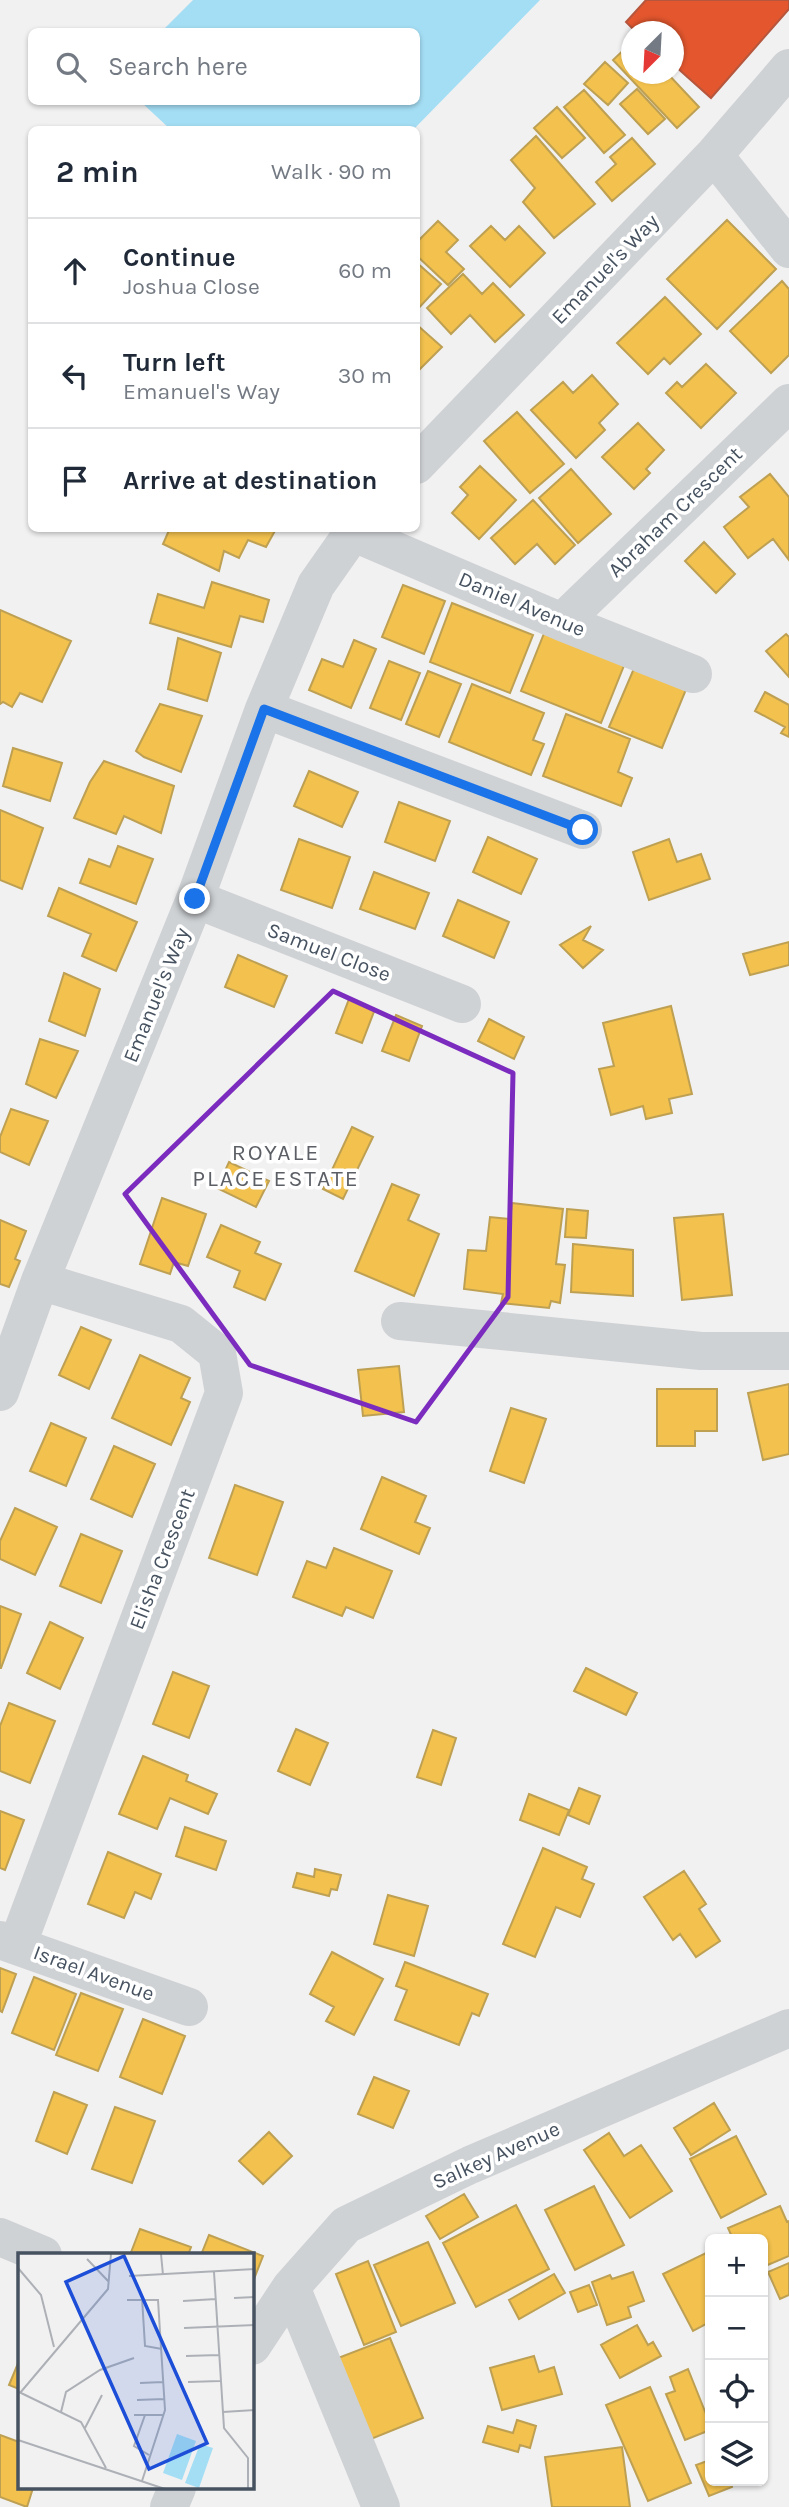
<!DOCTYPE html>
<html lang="en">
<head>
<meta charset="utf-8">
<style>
	:root { --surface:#fff; --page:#f2f2f3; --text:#1f2937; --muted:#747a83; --line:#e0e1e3 }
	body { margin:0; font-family:Karla,sans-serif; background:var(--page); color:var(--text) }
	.controls { position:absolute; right:21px; bottom:21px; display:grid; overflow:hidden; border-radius:10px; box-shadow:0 2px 5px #0004 }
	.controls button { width:63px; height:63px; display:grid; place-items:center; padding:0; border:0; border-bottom:2px solid var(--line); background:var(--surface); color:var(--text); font:35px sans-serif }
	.compass { position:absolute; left:621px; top:21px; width:63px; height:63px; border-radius:50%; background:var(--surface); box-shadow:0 2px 5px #0004; rotate:204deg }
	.stop { position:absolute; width:21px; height:21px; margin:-16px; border:5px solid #1a73e8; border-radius:50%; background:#fff }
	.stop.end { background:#1a73e8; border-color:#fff; box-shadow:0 2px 7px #0008 }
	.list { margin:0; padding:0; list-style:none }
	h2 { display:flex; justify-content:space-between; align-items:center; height:91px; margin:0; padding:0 28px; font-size:30px }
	h2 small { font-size:23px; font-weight:400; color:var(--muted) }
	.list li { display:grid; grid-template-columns:46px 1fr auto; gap:21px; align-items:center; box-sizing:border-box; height:105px; padding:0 28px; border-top:2px solid var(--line) }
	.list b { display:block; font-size:26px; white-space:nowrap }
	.list p { margin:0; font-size:23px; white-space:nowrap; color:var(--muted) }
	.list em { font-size:23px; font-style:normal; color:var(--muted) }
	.icon { flex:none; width:38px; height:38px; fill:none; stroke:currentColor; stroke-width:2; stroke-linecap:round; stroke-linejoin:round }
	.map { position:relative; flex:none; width:789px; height:2507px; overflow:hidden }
	.search { position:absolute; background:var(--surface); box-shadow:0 2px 5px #0004; left:28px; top:28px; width:392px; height:77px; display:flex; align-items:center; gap:18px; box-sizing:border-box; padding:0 24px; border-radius:10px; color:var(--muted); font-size:26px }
	.panel { position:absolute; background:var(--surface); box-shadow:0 2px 5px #0004; left:28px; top:126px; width:392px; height:406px; border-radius:10px }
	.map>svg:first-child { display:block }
	.water { fill:#a4def5 }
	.homes { fill:#f2c14e; stroke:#bea053; stroke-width:2 }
	.shops { fill:#e4572e; stroke:#b5563d; stroke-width:2 }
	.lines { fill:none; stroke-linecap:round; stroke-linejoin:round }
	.minor { stroke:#cfd2d5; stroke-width:38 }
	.route { stroke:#1a73e8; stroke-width:9 }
	.marked { fill:none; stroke:#7b2cbf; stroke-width:5; stroke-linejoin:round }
	.labels { text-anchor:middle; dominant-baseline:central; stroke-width:7; stroke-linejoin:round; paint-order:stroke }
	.street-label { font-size:21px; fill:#465260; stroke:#fff }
	.neighbourhood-label { font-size:23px; letter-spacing:2px; fill:#5c6066; stroke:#fff }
	.inset-road { fill:none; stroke:#adb1b7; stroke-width:2 }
	.view { fill:#1d4ed8; fill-opacity:0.15; stroke:#1d4ed8; stroke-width:3.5 }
	.inset-edge { fill:none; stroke:#465260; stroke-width:3.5 }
</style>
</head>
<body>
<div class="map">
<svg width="789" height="2507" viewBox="0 0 789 2507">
	<rect width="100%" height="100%" fill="#f2f1f1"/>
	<path class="water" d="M193 0H540L414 129H170L141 102H416V32L162 31Z"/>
	<path class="homes" d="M632 42V74H668L699 107 677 128 613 60Z
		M605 62 628 83 608 105 584 84Z
		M637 89 665 119 648 134 620 104Z
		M584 90 625 135 604 153 564 107Z
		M557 107 585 138 562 158 534 128Z
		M536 136 595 204 554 238 523 202 535 188 511 160Z
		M632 138 655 164 612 201 596 182 616 164 610 157Z
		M727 220 776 269 717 329 667 279Z
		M438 221 458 240 446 252 464 269 448 285 416 255V243Z
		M491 226 505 240 519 226 545 253 510 287 470 246Z
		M416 262 441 284 416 311Z
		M463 274 482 294 493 283 524 315 495 342 470 315 451 334 427 308Z
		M782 281 789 289V355L771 373 730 331Z
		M665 297 701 334 670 364 664 358 648 374 617 343Z
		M416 324 442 347 416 373Z
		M706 364 736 393 701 428 666 393 677 382 682 387Z
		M592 375 618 404 599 423 605 430 576 458 531 410 563 382 573 393Z
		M517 412 564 464 530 493 484 441Z
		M638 423 664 450 646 469 650 473 634 489 602 457Z
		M480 466 516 500 479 539 452 513 468 495 460 487Z
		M571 469 611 514 578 543 539 498Z
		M770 474 789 497V560L773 539 748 558 724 527 749 507 740 497Z
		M533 500 575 545 555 564 537 544 515 564 491 538Z
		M170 528H275L276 529 266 547 248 540 239 558 224 551 219 571 163 544Z
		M704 542 735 574 716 593 685 561Z
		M212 582 269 600 263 622 240 616 231 647 150 623 158 594 204 608Z
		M403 585 445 601 424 654 382 637Z
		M452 603 533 635 510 693 430 662Z
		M0 610 71 641 42 702 20 693 12 707 3 702 0 704Z
		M545 631 625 663 601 723 521 691Z
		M786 634 789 637V677L766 651Z
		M178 638 221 653 207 701 168 689Z
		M354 640 376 649 351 708 309 690 322 659 343 667Z
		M389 661 420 673 401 720 370 708Z
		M635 666 687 687 662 748 609 727Z
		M428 671 461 684 439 737 406 724Z
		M472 684 544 713 533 740 544 744 531 775 449 742Z
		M765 692 789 705V737L781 733 785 727 755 711Z
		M160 704 202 716 181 772 144 757 136 751Z
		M566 714 630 739 618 772 632 778 621 806 543 776Z
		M13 748 62 763 50 801 3 786Z
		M104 761 174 786 161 833 124 816 116 834 74 818 90 782Z
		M309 771 358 792 342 827 294 806Z
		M399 802 450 821 435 861 385 842Z
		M0 810 43 828 22 889 0 880Z
		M488 837 537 859 521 894 473 872Z
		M299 839 350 857 332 908 281 890Z
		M669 839 677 862 701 854 710 879 649 900 633 852Z
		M118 846 153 859 136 904 80 883 89 859 110 867Z
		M374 872 429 893 415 929 360 909Z
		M59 888 137 922 116 971 82 956 91 934 48 916Z
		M458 900 509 922 494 958 443 936Z
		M591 926 583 940 603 950 583 968 560 945Z
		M789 942V965L750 975 743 954Z
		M238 955 287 976 274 1007 225 987Z
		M64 973 100 989 85 1036 49 1021Z
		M349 999 375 1009 362 1043 336 1033Z
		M671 1006 692 1094 669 1099 672 1113 646 1119 643 1106 611 1115 599 1069 614 1066 603 1023Z
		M396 1015 422 1026 409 1061 382 1051Z
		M489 1019 524 1037 514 1059 478 1041Z
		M40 1039 78 1051 56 1098 26 1084Z
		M11 1109 48 1121 29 1165 0 1152V1137Z
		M352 1127 373 1137 343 1199 323 1189Z
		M229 1162 269 1181 256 1207 217 1188Z
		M392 1184 419 1195 408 1220 439 1234 414 1296 355 1271Z
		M162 1198 206 1214 188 1266 174 1262 170 1274 140 1264Z
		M512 1203 563 1209 556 1264 565 1265 560 1303 551 1301 549 1308 501 1303 503 1294 464 1289 468 1250 486 1251 490 1217 510 1219Z
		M567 1209 588 1211 586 1238 565 1237Z
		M723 1214 732 1295 682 1300 674 1218Z
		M0 1220 26 1231 15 1259 20 1261 9 1287 0 1284Z
		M221 1225 260 1242 255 1253 281 1264 265 1300 234 1287 240 1271 207 1257Z
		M573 1244 633 1250V1296L571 1292Z
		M81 1327 111 1340 89 1389 59 1375Z
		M140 1355 190 1378 181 1398 190 1402 171 1445 112 1418Z
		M399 1366 404 1412 363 1416 358 1370Z
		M789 1384V1454L763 1460 748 1393Z
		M657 1389H717V1431H695V1446H657Z
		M511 1408 546 1419 524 1483 490 1471Z
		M51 1423 86 1438 66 1486 30 1471Z
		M114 1446 155 1464 132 1517 91 1499Z
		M382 1477 426 1496 415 1522 430 1528 419 1554 361 1529Z
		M235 1485 283 1502 257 1575 209 1558Z
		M15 1508 57 1527 35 1575 0 1559V1541Z
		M81 1534 122 1551 101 1603 60 1586Z
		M334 1548 392 1571 373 1618 346 1607 342 1616 293 1597 307 1561 326 1568Z
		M0 1606 21 1614 1 1668H0Z
		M50 1622 83 1638 60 1689 27 1673Z
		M586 1668 637 1693 626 1715 574 1691Z
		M173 1672 209 1686 189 1738 153 1724Z
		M9 1703 55 1721 30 1783 0 1771V1726Z
		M296 1729 328 1743 310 1785 278 1771Z
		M433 1730 456 1738 441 1785 417 1777Z
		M143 1756 188 1775 186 1781 217 1794 208 1814 170 1798 157 1829 119 1814Z
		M579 1788 600 1796 589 1824 568 1815Z
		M529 1794 569 1810 559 1835 520 1820Z
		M0 1811 24 1820 5 1870 0 1868Z
		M185 1827 226 1841 216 1870 176 1856Z
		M543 1848 587 1867 582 1879 594 1884 580 1917 556 1907 535 1957 503 1944Z
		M108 1852 161 1874 151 1899 135 1892 124 1918 88 1904Z
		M315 1869 341 1875 337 1890 331 1889 329 1896 293 1887 297 1873 314 1877Z
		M684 1871 706 1904 699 1909 720 1941 696 1957 680 1934 673 1940 644 1897Z
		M388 1895 428 1906 414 1956 374 1944Z
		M332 1952 383 1979 354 2035 326 2021 334 2007 310 1994Z
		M405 1962 488 1994 479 2016 472 2013 459 2045 395 2020 407 1990 396 1986Z
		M0 1968 16 1974 2 2012 0 2011Z
		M34 1977 76 1994 54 2050 12 2033Z
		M81 1993 123 2009 98 2071 56 2055Z
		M143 2019 185 2036 162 2094 120 2077Z
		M374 2077 409 2091 393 2128 358 2114Z
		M54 2092 87 2105 67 2154 36 2141Z
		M714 2103 730 2130 691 2155 674 2128Z
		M115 2107 155 2121 132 2183 92 2169Z
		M269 2132 292 2156 263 2184 239 2161Z
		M609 2133 624 2156 641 2145 672 2191 630 2218 584 2150Z
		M736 2136 766 2194 721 2218 690 2159Z
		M594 2186 624 2245 575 2270 545 2210Z
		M464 2194 478 2217 440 2239 426 2216Z
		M516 2205 549 2269 476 2307 443 2243Z
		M780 2206 787 2222 789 2221V2256L763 2267V2239H733L728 2228Z
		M140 2229 191 2247 188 2255H130Z
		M209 2235 263 2256 252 2284V2255H201Z
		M428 2242 455 2303 401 2326 374 2265Z
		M710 2251V2322L693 2331 663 2274Z
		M368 2261 396 2332 364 2345 336 2274Z
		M789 2263V2295L780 2299 768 2272Z
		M633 2272 644 2301 628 2307 631 2317 607 2325 592 2282 610 2275 612 2279Z
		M554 2274 565 2293 519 2319 509 2300Z
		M589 2285 597 2305 578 2312 570 2292Z
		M637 2325 648 2345 653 2342 661 2356 620 2378 601 2345Z
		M390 2338 423 2418 371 2439 338 2358Z
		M534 2356 539 2372 554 2367 562 2394 502 2410 490 2368Z
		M19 2361V2389L9 2385Z
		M688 2369 710 2424V2430L685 2440 666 2394 675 2391 670 2377Z
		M650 2387 691 2483 648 2501 606 2405Z
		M517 2420 536 2426 530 2448 520 2445 518 2452 483 2442 488 2426 513 2433Z
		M0 2435 19 2442V2488H33L27 2507 0 2497Z
		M622 2447 630 2507H552L545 2457Z
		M710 2460V2481H730L732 2487 709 2496 696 2465Z"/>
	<path class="shops" d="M646 0H789V9L711 98 674 65V32H636L626 22Z"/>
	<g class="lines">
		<path class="minor" d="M714 155 789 249
			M416 465 714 155 789 68
			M352 532 562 622 693 674
			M562 622 789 403
			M264 709 583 830
			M195 899 462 1004
			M400 1321 701 1351H789
			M0 1392 40 1281 195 899 264 709 316 585 356 528
			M0 1940 189 2007
			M17 1946 224 1393 217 1353 181 1324 40 1281
			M0 2237 43 2255
			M291 2287 381 2507
			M252 2346 291 2287 346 2225 470 2165 789 2028
			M169 2507 177 2488"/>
	</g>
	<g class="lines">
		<path class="route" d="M195 899 264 709 583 830"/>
	</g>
	<path class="marked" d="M333 991 513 1073 508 1297 416 1422 250 1365 125 1194Z"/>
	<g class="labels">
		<g class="street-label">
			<text transform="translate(605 269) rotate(-46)">Emanuel's Way</text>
			<text transform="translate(675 512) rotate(-44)">Abraham Crescent</text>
			<text transform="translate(522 604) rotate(23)">Daniel Avenue</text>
			<text transform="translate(329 952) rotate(21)">Samuel Close</text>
			<text transform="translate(156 995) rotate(-68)">Emanuel's Way</text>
			<text transform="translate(162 1559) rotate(-69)">Elisha Crescent</text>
			<text transform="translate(94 1973) rotate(20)">Israel Avenue</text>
			<text transform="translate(496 2155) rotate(-24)">Salkey Avenue</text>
		</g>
		<g class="neighbourhood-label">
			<text x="276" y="1152">ROYALE<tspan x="276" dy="26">PLACE ESTATE</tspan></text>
		</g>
	</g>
	<g transform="translate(18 2253)">
		<rect width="236" height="236" fill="#f2f1f1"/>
		<path d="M159 181 178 188 164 227 145 220ZM182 191 195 195 181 235 167 230Z" fill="#a4def5"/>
		<path class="inset-road" d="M143 1 145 22M69 6 91 29M0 15 23 42 36 94M196 19 206 175 230 205V236M111 23 237 16M124 45 127 93 144 96M216 45 237 44M109 47H140L147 157 124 228M165 48 198 46M166 75 237 72M168 103 201 102M170 129 202 128M122 130 145 129M1 139 63 169 88 215M2 140 90 36 93 1M119 147 146 146M43 159 48 139 82 117 116 105M205 159 237 157M116 162H146M127 162 116 193 131 202M67 175 84 142M0 187 147 236"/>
		<path class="view" d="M106 3 189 190 131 216 48 29Z"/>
		<rect width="236" height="236" class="inset-edge"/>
	</g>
</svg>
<div class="controls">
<button>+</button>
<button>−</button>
<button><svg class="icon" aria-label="locate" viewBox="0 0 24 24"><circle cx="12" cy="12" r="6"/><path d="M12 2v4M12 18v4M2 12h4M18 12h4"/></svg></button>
<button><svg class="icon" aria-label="layers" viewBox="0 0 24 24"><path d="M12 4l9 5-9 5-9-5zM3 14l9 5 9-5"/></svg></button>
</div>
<svg class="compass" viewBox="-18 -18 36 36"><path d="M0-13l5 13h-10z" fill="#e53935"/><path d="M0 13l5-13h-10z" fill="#747a83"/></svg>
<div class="stop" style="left:583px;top:830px"></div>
<div class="stop end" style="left:195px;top:899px"></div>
<div class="search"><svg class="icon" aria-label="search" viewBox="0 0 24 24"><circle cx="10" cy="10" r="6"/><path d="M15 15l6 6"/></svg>Search here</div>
<section class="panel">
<h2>2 min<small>Walk · 90 m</small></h2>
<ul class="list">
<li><svg class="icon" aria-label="ahead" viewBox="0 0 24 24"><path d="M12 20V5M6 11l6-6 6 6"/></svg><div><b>Continue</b><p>Joshua Close</p></div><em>60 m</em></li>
<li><svg class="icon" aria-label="left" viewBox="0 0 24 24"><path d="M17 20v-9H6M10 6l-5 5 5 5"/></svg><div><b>Turn left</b><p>Emanuel's Way</p></div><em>30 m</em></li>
<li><svg class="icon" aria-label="arrive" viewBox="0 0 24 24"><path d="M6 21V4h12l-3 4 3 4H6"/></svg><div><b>Arrive at destination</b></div></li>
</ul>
</section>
</div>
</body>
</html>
